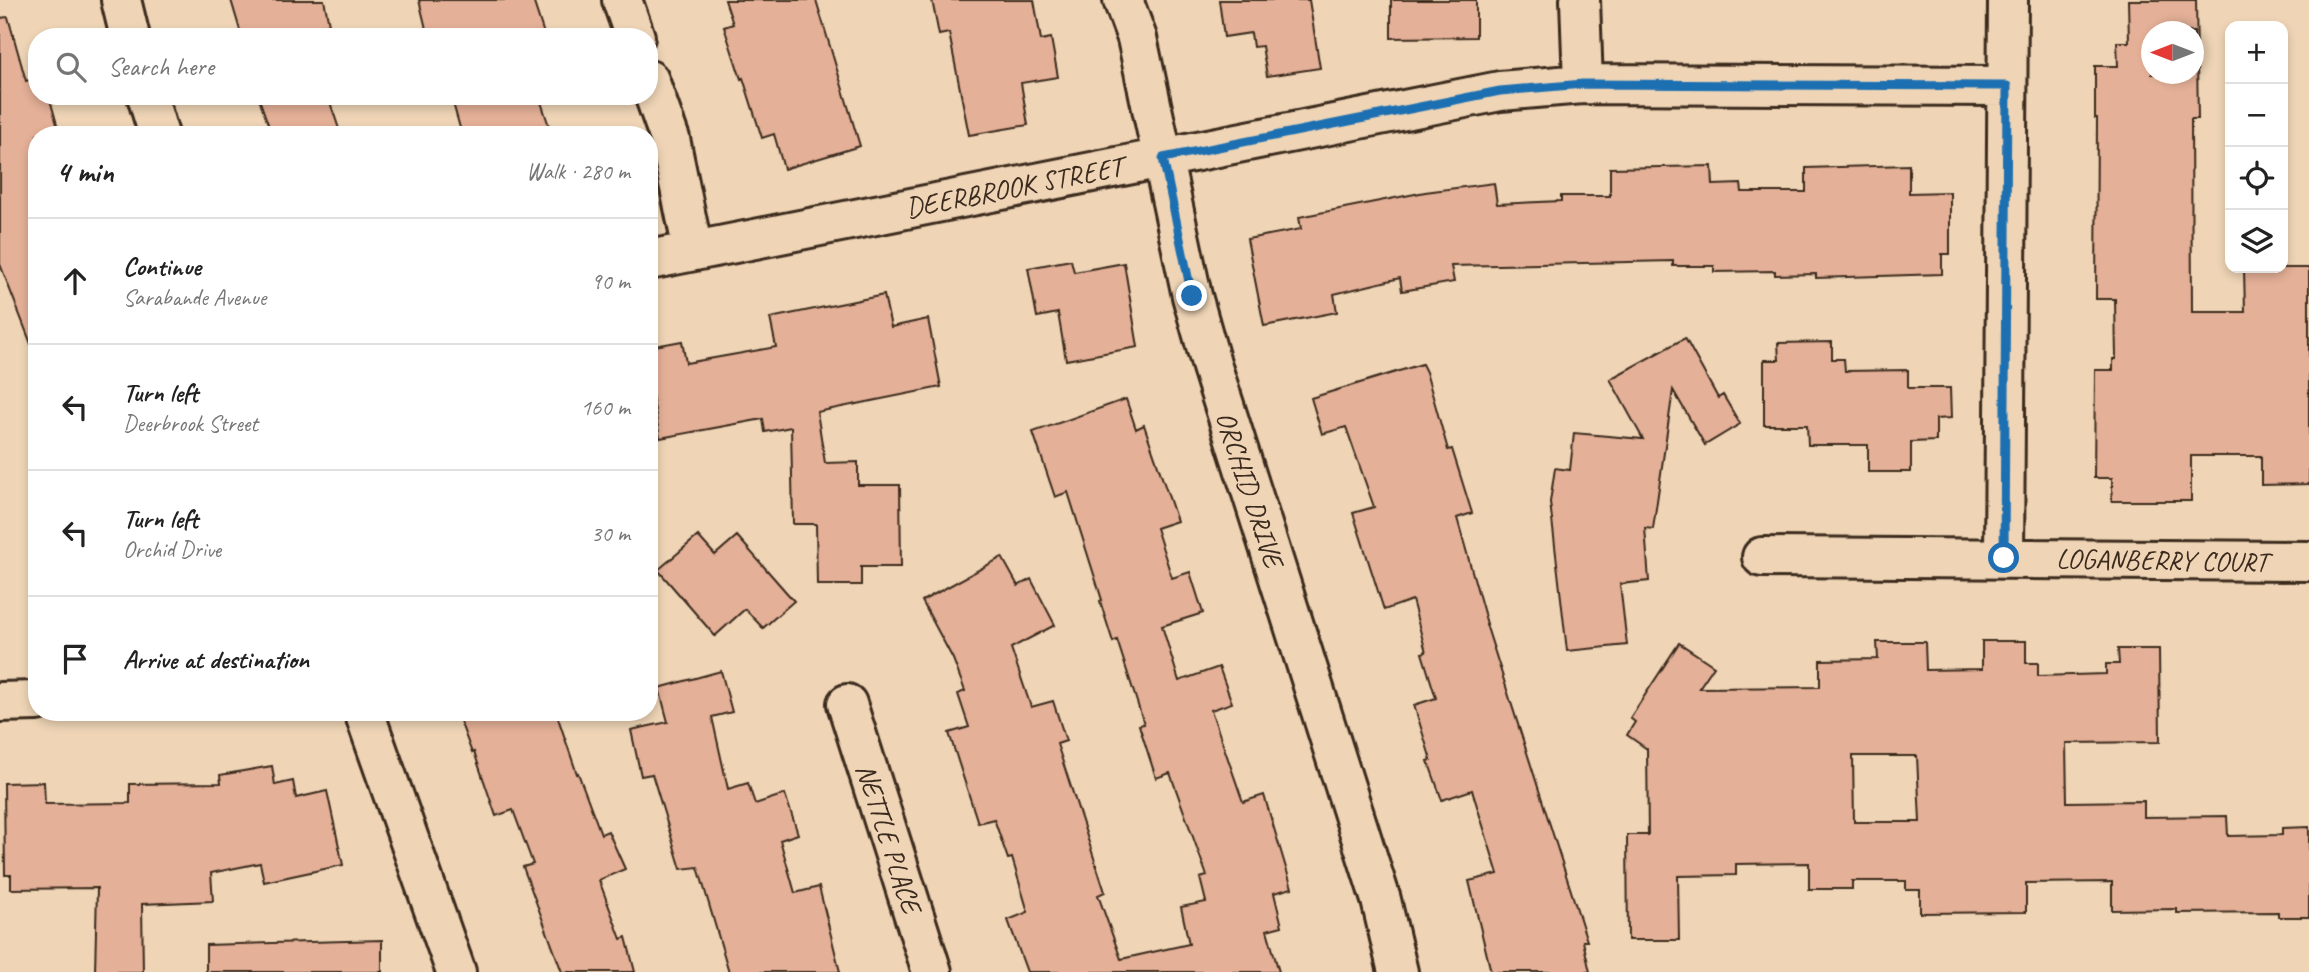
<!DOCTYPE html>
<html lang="en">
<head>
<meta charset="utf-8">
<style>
	:root { --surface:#fff; --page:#f2f2f2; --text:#222; --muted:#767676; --line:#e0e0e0 }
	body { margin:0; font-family:Caveat,sans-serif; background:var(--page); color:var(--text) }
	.controls { position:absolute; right:21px; top:21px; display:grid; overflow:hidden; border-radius:14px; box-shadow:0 4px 10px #0003 }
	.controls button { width:63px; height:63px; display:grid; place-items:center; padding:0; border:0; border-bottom:2px solid var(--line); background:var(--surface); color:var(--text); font:35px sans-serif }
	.compass { position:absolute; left:2141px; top:21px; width:63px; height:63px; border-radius:50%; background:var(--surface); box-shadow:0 4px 10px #0003; rotate:270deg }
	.stop { position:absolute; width:21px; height:21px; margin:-16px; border:5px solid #1f6fb2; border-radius:50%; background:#fff }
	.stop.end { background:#1f6fb2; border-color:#fff; box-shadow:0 2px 7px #0008 }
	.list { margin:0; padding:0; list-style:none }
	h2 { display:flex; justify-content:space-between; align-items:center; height:91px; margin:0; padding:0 28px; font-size:30px }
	h2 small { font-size:23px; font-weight:400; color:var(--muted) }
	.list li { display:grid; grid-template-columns:46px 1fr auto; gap:21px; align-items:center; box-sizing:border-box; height:126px; padding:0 28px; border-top:2px solid var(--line) }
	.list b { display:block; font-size:26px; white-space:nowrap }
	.list p { margin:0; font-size:23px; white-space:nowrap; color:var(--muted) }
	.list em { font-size:23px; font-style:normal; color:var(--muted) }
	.icon { flex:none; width:38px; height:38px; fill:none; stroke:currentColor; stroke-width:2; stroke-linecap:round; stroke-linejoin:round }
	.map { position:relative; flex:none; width:2309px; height:972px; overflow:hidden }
	.search { position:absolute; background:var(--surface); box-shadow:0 4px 10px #0003; left:28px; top:28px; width:630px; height:77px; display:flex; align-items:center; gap:18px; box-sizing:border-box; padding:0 24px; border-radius:28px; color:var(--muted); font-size:26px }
	.panel { position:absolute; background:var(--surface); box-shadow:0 4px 10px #0003; left:28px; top:126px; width:630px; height:595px; border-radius:28px }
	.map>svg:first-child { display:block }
	.building { fill:#e4b097; stroke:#3b2a1e; stroke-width:2; fill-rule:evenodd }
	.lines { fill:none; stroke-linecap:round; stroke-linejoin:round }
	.minor-casing { stroke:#3b2a1e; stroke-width:44 }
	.minor { stroke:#efd5b6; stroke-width:38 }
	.route { stroke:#1f6fb2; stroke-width:9 }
	.labels { text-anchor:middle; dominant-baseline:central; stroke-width:5; stroke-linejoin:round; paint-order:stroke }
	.street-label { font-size:28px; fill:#3b2a1e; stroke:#efd5b6 }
</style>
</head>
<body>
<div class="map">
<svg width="2309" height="972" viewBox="0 0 2309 972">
	<rect width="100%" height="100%" fill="#efd5b6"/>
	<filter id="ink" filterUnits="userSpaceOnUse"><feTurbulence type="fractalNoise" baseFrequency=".0143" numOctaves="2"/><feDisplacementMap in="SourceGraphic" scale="14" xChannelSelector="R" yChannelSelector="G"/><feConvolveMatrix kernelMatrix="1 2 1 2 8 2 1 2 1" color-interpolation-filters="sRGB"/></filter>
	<g filter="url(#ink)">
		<path class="building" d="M231 0H324L329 24 311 28 314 37H242Z
			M419 0H533L545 37H428Z
			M725 0H816L860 146 784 169 774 134 762 138 743 78 741 79 724 27 733 24Z
			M932 0H1034L1041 40 1051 38 1058 77 1021 83 1028 125 969 135 949 33 939 35Z
			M1219 0H1309L1320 68 1267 76 1262 46 1253 47 1251 33 1224 37Z
			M1391 0H1476V37L1391 38Z
			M2128 0H2196L2198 119H2191L2192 312H2245L2244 268H2309V484L2261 485V456H2191V501H2112V478H2094L2095 370H2113V359H2116L2115 299H2096L2097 118H2095V66H2118L2117 42H2129ZM2152 32H2194V74H2152Z
			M8 17 26 81 37 78V96H49L60 135H37V353L35 354 0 264V18Z
			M258 96H328L341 135H272Z
			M451 96H539L552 135H462Z
			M1909 165V193L1950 192V254H1942V274L1816 278V274L1775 275V271L1714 272V266H1673V261L1451 266 1454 282 1402 291 1400 278 1334 294 1337 312 1264 326 1247 239 1301 229 1299 217 1425 192 1494 183 1497 204 1561 201V196H1610V168L1712 166 1713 185 1741 184 1742 192H1806V168Z
			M1071 260 1074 272 1124 263 1138 347 1066 360 1058 313 1037 317 1028 268Z
			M884 295 891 327 928 319 941 387 817 412 825 463 858 462V485H900L901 567H861V585H817L816 524H793L791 427 765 432 763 419 660 438 649 378V347L682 341 686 363 776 347 770 318Z
			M1685 338 1718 398 1723 395 1740 424 1705 445 1673 390 1653 529 1645 528 1649 581 1620 584 1627 645 1567 651 1550 502 1555 468 1570 470 1574 433 1643 439 1610 379Z
			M1832 342V359H1844L1845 371 1908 370V388H1950L1951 418 1936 419V441L1911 442V472H1868V445H1808L1807 425H1764V360H1779L1778 343Z
			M1422 364 1426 372 1448 450 1452 449 1472 513 1457 518 1487 624H1486L1587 941H1583L1590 972H1491L1469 881 1498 874 1472 790 1442 800 1428 761 1431 760 1414 705 1436 698 1422 653 1426 652 1412 600 1384 610 1353 513 1374 507 1346 427 1322 434 1311 398Z
			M1126 399 1136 429 1144 425 1177 521 1156 528 1172 578 1190 572 1203 613 1162 626 1179 681 1219 667 1232 703 1211 710 1243 802 1264 795 1292 888 1274 893 1282 926 1267 930 1279 972H1027L1008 920 1028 912 1012 858 1008 859 994 819 978 823 949 733 969 727 958 694 965 691 953 659 922 601 1002 557 1018 586 1031 579 1055 625 1011 648 1031 707 1053 701 1066 741 1057 744 1105 892 1098 895 1121 959 1189 944 1181 907 1206 902 1200 878 1207 876 1170 773 1156 778 1139 725 1144 724 1117 640 1113 642 1100 601 1102 600 1068 492 1055 497 1033 432Z
			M698 536 715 555 737 536 794 601 763 628 745 609 715 636 658 570Z
			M1982 641H2026V663H2038V676L2106 674V664H2119L2118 649H2159L2160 742 2066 743 2067 802 2144 801V817L2227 816 2228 836 2282 835V828L2309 827V917H2278V912L2177 913V909L2112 910V882L2026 883V912L1920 913V890H1906V881H1852V889H1809V863L1736 864V875L1678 876 1679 940H1628L1627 835H1648L1647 749 1627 735 1635 722 1630 718 1679 643 1714 666 1699 688 1820 687V660L1878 659 1877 642H1925L1926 670 1982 669ZM1853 756H1917L1920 822H1854Z
			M721 671 732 712 712 717 728 789 748 783 755 804 785 794 798 834 780 840 795 893 819 887 840 972H729L698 867 681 869 652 774 641 776 631 730 668 722 659 688Z
			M475 712H556L577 774 578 773 601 834 608 831 625 869 599 880 621 939 626 937 635 972H562L523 867 533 864 513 810 496 816 474 752 472 753 459 718Z
			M272 766 275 785 293 781 296 798 327 791 343 865 264 882 260 863 211 873 213 901 142 904 143 972H95L97 888 11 889V875H5L4 783 44 782 45 804 130 803V784L221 783 220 775Z
			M382 940V972H206V945Z"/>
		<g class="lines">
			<g class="minor-casing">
				<path id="minor" d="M121 0 130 37
					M622 0 635 37
					M1123 0 1137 38 1192 296 1212 367 1381 900 1398 972
					M1580 0 1583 84
					M649 80 670 139 693 251
					M147 96 159 135
					M649 260 1500 91 1583 84 2007 86
					M1762 557 2309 561
					M2004 558 2008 0
					M0 702 37 701
					M847 704 932 972
					M364 712 456 972"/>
			</g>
			<use href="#minor" class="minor"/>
		</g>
	</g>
	<g class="lines" filter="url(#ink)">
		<path class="route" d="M1192 296 1163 158 1500 91 1583 84 2007 86 2004 558"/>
	</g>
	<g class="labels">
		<g class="street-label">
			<text transform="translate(1014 187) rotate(-11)">DEERBROOK STREET</text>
			<text transform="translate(1250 489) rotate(72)">ORCHID DRIVE</text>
			<text transform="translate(2162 560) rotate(1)">LOGANBERRY COURT</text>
			<text transform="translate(889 838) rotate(72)">NETTLE PLACE</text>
		</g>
	</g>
</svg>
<div class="controls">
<button>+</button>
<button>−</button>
<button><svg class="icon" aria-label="locate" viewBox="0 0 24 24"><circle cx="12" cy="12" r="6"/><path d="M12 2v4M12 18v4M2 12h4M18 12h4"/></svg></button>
<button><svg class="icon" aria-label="layers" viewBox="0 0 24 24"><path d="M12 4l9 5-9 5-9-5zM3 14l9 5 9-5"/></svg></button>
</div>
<svg class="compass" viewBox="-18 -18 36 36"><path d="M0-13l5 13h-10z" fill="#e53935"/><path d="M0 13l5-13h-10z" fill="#767676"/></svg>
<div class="stop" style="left:2004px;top:558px"></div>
<div class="stop end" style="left:1192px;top:296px"></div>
<div class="search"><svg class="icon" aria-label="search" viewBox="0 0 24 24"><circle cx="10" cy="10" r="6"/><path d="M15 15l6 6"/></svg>Search here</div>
<section class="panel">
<h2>4 min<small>Walk · 280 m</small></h2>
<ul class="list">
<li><svg class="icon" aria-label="ahead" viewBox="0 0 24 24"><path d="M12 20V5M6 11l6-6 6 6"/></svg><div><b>Continue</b><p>Sarabande Avenue</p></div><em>90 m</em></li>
<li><svg class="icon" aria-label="left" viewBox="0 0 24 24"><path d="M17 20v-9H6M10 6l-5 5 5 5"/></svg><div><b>Turn left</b><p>Deerbrook Street</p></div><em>160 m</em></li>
<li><svg class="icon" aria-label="left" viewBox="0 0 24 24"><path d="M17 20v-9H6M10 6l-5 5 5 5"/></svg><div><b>Turn left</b><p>Orchid Drive</p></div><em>30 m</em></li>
<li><svg class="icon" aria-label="arrive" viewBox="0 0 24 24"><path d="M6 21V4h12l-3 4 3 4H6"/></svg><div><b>Arrive at destination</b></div></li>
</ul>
</section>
</div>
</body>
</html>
